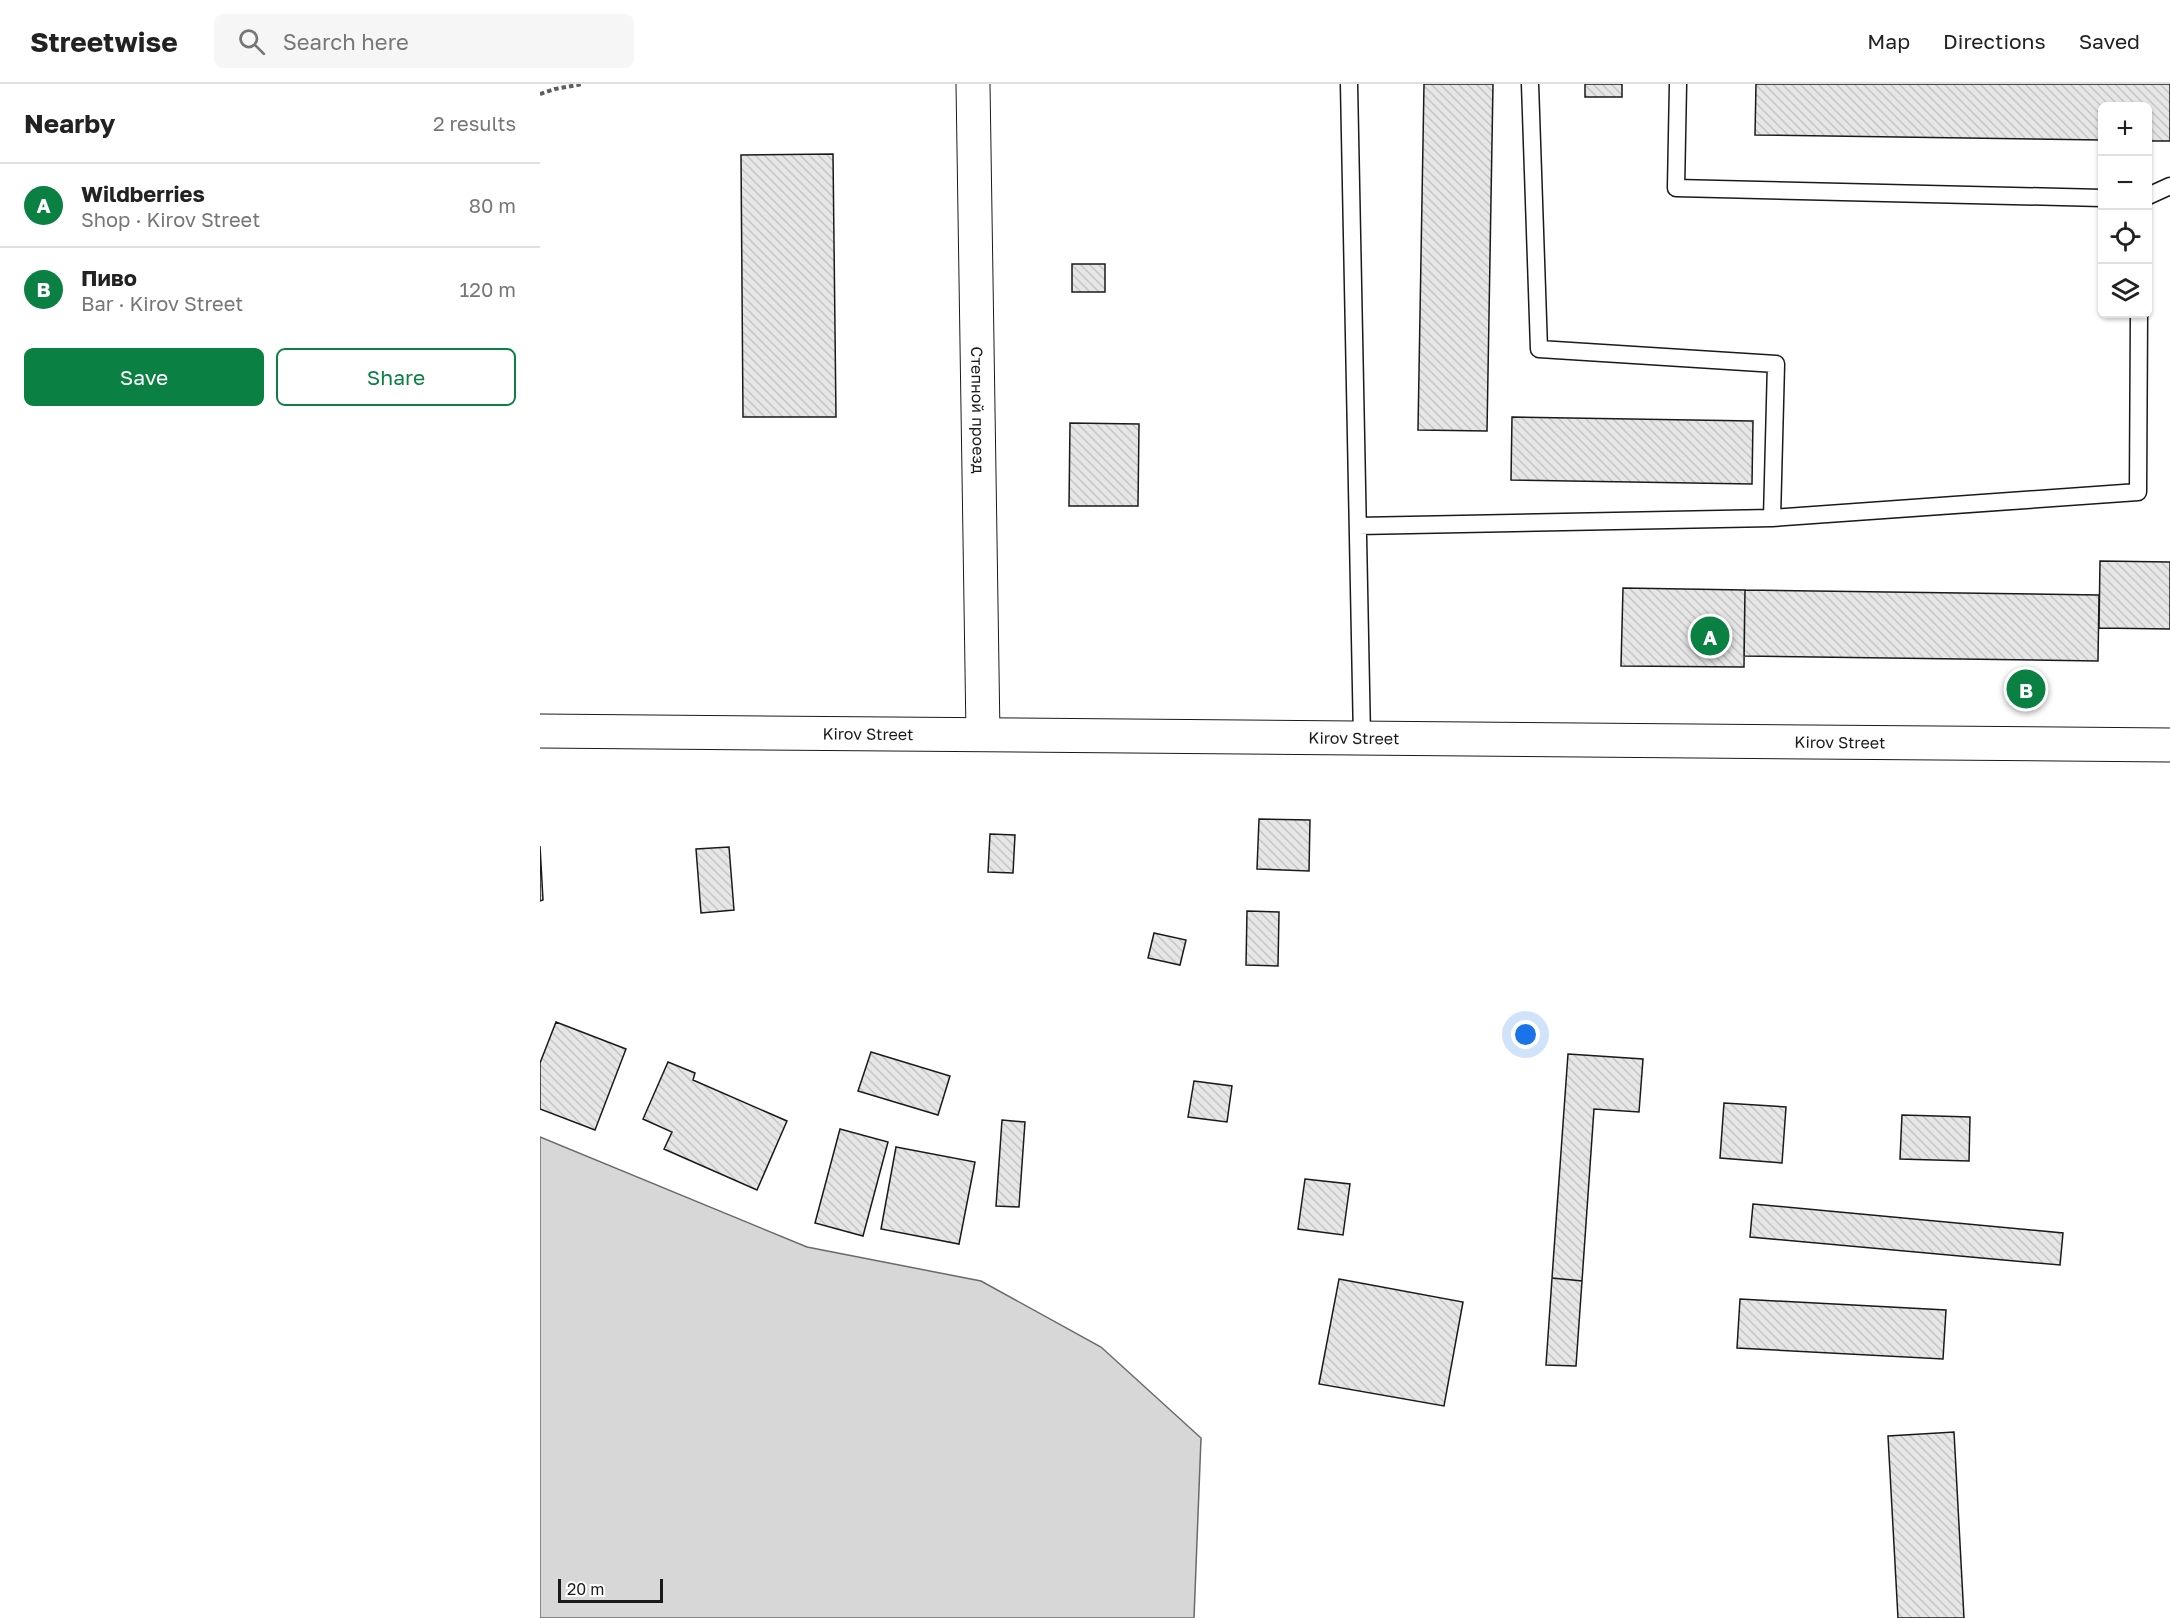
<!DOCTYPE html>
<html lang="en">
<head>
<meta charset="utf-8">
<style>
	:root { --surface:#fff; --page:#f6f6f6; --text:#222; --muted:#767676; --line:#e0e0e0; --accent:#0b8043 }
	body { margin:0; font-family:"Golos Text",sans-serif; background:var(--page); color:var(--text) }
	.controls { position:absolute; right:18px; top:18px; display:grid; overflow:hidden; border-radius:9px; box-shadow:0 2px 4px #0004 }
	.controls button { width:54px; height:54px; display:grid; place-items:center; padding:0; border:0; border-bottom:2px solid var(--line); background:var(--surface); color:var(--text); font:30px sans-serif }
	.scale { position:absolute; left:18px; bottom:15px; width:105px; box-sizing:border-box; padding-left:6px; border:3px solid #1a1a1a; border-top:0; font-size:16px; line-height:21px; white-space:nowrap; color:#1a1a1a; -webkit-text-stroke:4px #fff; paint-order:stroke }
	.you { position:absolute; left:986px; top:951px; width:21px; height:21px; margin:-15px; border:4px solid #fff; border-radius:50%; background:#1a73e8; box-shadow:0 0 0 9px #1a73e833 }
	.badge { display:grid; place-items:center; width:39px; height:39px; border-radius:50%; background:var(--accent); color:#fff; font-size:20px; font-weight:700 }
	.pin { position:absolute; translate:-50% -50%; border:3px solid #fff; box-shadow:0 2px 6px #0006 }
	.list { margin:0; padding:0; list-style:none }
	h2 { display:flex; justify-content:space-between; align-items:center; height:78px; margin:0; padding:0 24px; font-size:26px }
	h2 small { font-size:20px; font-weight:400; color:var(--muted) }
	.list li { display:grid; grid-template-columns:39px 1fr auto; gap:18px; align-items:center; box-sizing:border-box; height:84px; padding:0 24px; border-top:2px solid var(--line) }
	.list b { display:block; font-size:22px; white-space:nowrap }
	.list p { margin:0; font-size:20px; white-space:nowrap; color:var(--muted) }
	.list em { font-size:20px; font-style:normal; color:var(--muted) }
	.actions { display:flex; gap:12px; padding:18px 24px }
	.actions a { flex:1; padding:14px 0; border:2px solid var(--accent); border-radius:9px; text-align:center; font-size:21px; color:var(--accent) }
	.actions .main { background:var(--accent); color:#fff }
	.icon { flex:none; width:33px; height:33px; fill:none; stroke:currentColor; stroke-width:2; stroke-linecap:round; stroke-linejoin:round }
	.map { position:relative; flex:none; width:1630px; height:1534px; overflow:hidden }
	header { display:flex; align-items:center; gap:36px; box-sizing:border-box; height:84px; padding:0 30px; background:var(--surface); border-bottom:2px solid var(--line) }
	header strong { font-size:28px }
	nav { display:flex; gap:33px; margin-inline-start:auto; font-size:21px }
	.search { width:420px; height:54px; background:var(--page); display:flex; align-items:center; gap:15px; box-sizing:border-box; padding:0 21px; border-radius:9px; color:var(--muted); font-size:22px }
	main { display:flex }
	aside { flex:1; background:var(--surface) }
	.map>svg:first-child { display:block }
	.water { fill:#d7d7d7; stroke:#6a6a6a; stroke-width:1.5 }
	.building { fill:url(#building-back-hatch); stroke:#1a1a1a; stroke-width:1.5 }
	.lines { fill:none; stroke-linecap:round; stroke-linejoin:round }
	.lane-casing { stroke:#1a1a1a; stroke-width:19 }
	.secondary-casing { stroke:#1a1a1a; stroke-width:35 }
	.path { stroke:#5f5f5f; stroke-width:4; stroke-dasharray:4.5 3; stroke-linecap:butt }
	.lane { stroke:#fff; stroke-width:16 }
	.secondary { stroke:#fff; stroke-width:33 }
	.labels { text-anchor:middle; dominant-baseline:central; stroke-width:4.5; stroke-linejoin:round; paint-order:stroke }
	.street-label { font-size:16px; fill:#1a1a1a; stroke:#fff }
</style>
</head>
<body>
<header>
<strong>Streetwise</strong>
<div class="search"><svg class="icon" aria-label="search" viewBox="0 0 24 24"><circle cx="10" cy="10" r="6"/><path d="M15 15l6 6"/></svg>Search here</div>
<nav><a>Map</a><a>Directions</a><a>Saved</a></nav>
</header>
<main>
<aside>
<h2>Nearby<small>2 results</small></h2>
<ul class="list">
<li><span class="badge">A</span><div><b>Wildberries</b><p>Shop · Kirov Street</p></div><em>80 m</em></li>
<li><span class="badge">B</span><div><b>Пиво</b><p>Bar · Kirov Street</p></div><em>120 m</em></li>
</ul>
<div class="actions"><a class="main">Save</a><a>Share</a></div>
</aside>
<div class="map">
<svg width="1630" height="1534" viewBox="0 0 1630 1534">
	<defs>
		<pattern id="building-back-hatch" width="6" height="6" patternUnits="userSpaceOnUse" patternTransform="scale(1.5)"><rect width="6" height="6" fill="#e6e6e6"/><path d="M-1 5l2 2M0 0l6 6M5-1l2 2" fill="none" stroke="#c5c5c5"/></pattern>
	</defs>
	<rect width="100%" height="100%" fill="#fff"/>
	<path class="water" d="M0 1053 267 1163 441 1197 561 1263 661 1354 654 1534H0Z"/>
	<path class="building" d="M884 0H953L947 347 878 346Z
		M1045 0H1082V13H1045Z
		M1216 0H1630V57H1608V22H1562V56L1215 51Z
		M293 70 296 333H203L201 71Z
		M532 180H565V208H532Z
		M972 333 1213 337 1212 400 971 396Z
		M530 339 599 340 598 422H529Z
		M1560 477 1630 478V545L1559 544Z
		M1083 504 1205 506 1204 583 1081 582Z
		M1205 506 1559 511 1558 577 1204 572Z
		M719 735 770 736 769 787 717 785Z
		M450 750 475 751 473 789 448 788Z
		M0 762 3 816 0 817Z
		M189 763 194 826 161 829 156 765Z
		M707 827 739 828 738 882 706 881Z
		M614 849 646 856 640 881 608 874Z
		M16 938 86 965 55 1046 0 1025V979Z
		M331 968 410 992 398 1031 318 1007Z
		M1028 970 1103 975 1099 1028 1054 1025 1042 1197 1012 1194Z
		M128 978 155 989 153 996 247 1037 217 1106 124 1065 132 1048 103 1035Z
		M654 997 692 1002 687 1038 648 1033Z
		M1184 1019 1246 1023 1242 1079 1180 1074Z
		M1362 1031 1430 1033 1429 1077 1360 1075Z
		M462 1036 485 1038 479 1123 456 1122Z
		M300 1045 348 1058 323 1152 275 1139Z
		M356 1063 435 1078 419 1160 341 1145Z
		M765 1095 810 1100 803 1151 758 1145Z
		M1213 1120 1523 1149 1520 1181 1210 1153Z
		M1012 1194 1042 1197 1036 1282 1006 1281Z
		M799 1195 923 1218 904 1322 779 1300Z
		M1200 1215 1406 1226 1403 1275 1197 1264Z
		M1414 1348 1424 1534H1358L1348 1352Z"/>
	<g class="lines">
		<g class="lane-casing">
			<path id="lane" d="M809 0 822 654
				M990 0 999 265 1236 280 1232 434
				M1138 0 1136 104 1562 114
				M1608 112 1630 102
				M818 442 1232 434 1598 408 1599 230"/>
		</g>
		<g class="secondary-casing">
			<g id="secondary">
				<path id="s1" d="M433 0 443 650"/>
				<path id="s2" d="M0 647 1630 661"/>
			</g>
		</g>
		<path class="path" d="M0 10 15 5 43 0"/>
		<use href="#lane" class="lane"/>
		<use href="#secondary" class="secondary"/>
	</g>
	<g class="labels">
		<g class="street-label">
			<text stroke="none"><textPath href="#s1" startOffset="326">Степной проезд</textPath></text>
			<text stroke="none"><textPath href="#s2" startOffset="328">Kirov Street</textPath></text>
			<text stroke="none"><textPath href="#s2" startOffset="814">Kirov Street</textPath></text>
			<text stroke="none"><textPath href="#s2" startOffset="1300">Kirov Street</textPath></text>
		</g>
	</g>
</svg>
<div class="controls">
<button>+</button>
<button>−</button>
<button><svg class="icon" aria-label="locate" viewBox="0 0 24 24"><circle cx="12" cy="12" r="6"/><path d="M12 2v4M12 18v4M2 12h4M18 12h4"/></svg></button>
<button><svg class="icon" aria-label="layers" viewBox="0 0 24 24"><path d="M12 4l9 5-9 5-9-5zM3 14l9 5 9-5"/></svg></button>
</div>
<div class="scale">20 m</div>
<div class="you"></div>
<div class="pin badge" style="left:1170px;top:552px">A</div>
<div class="pin badge" style="left:1486px;top:605px">B</div>
</div>
</main>
</body>
</html>
